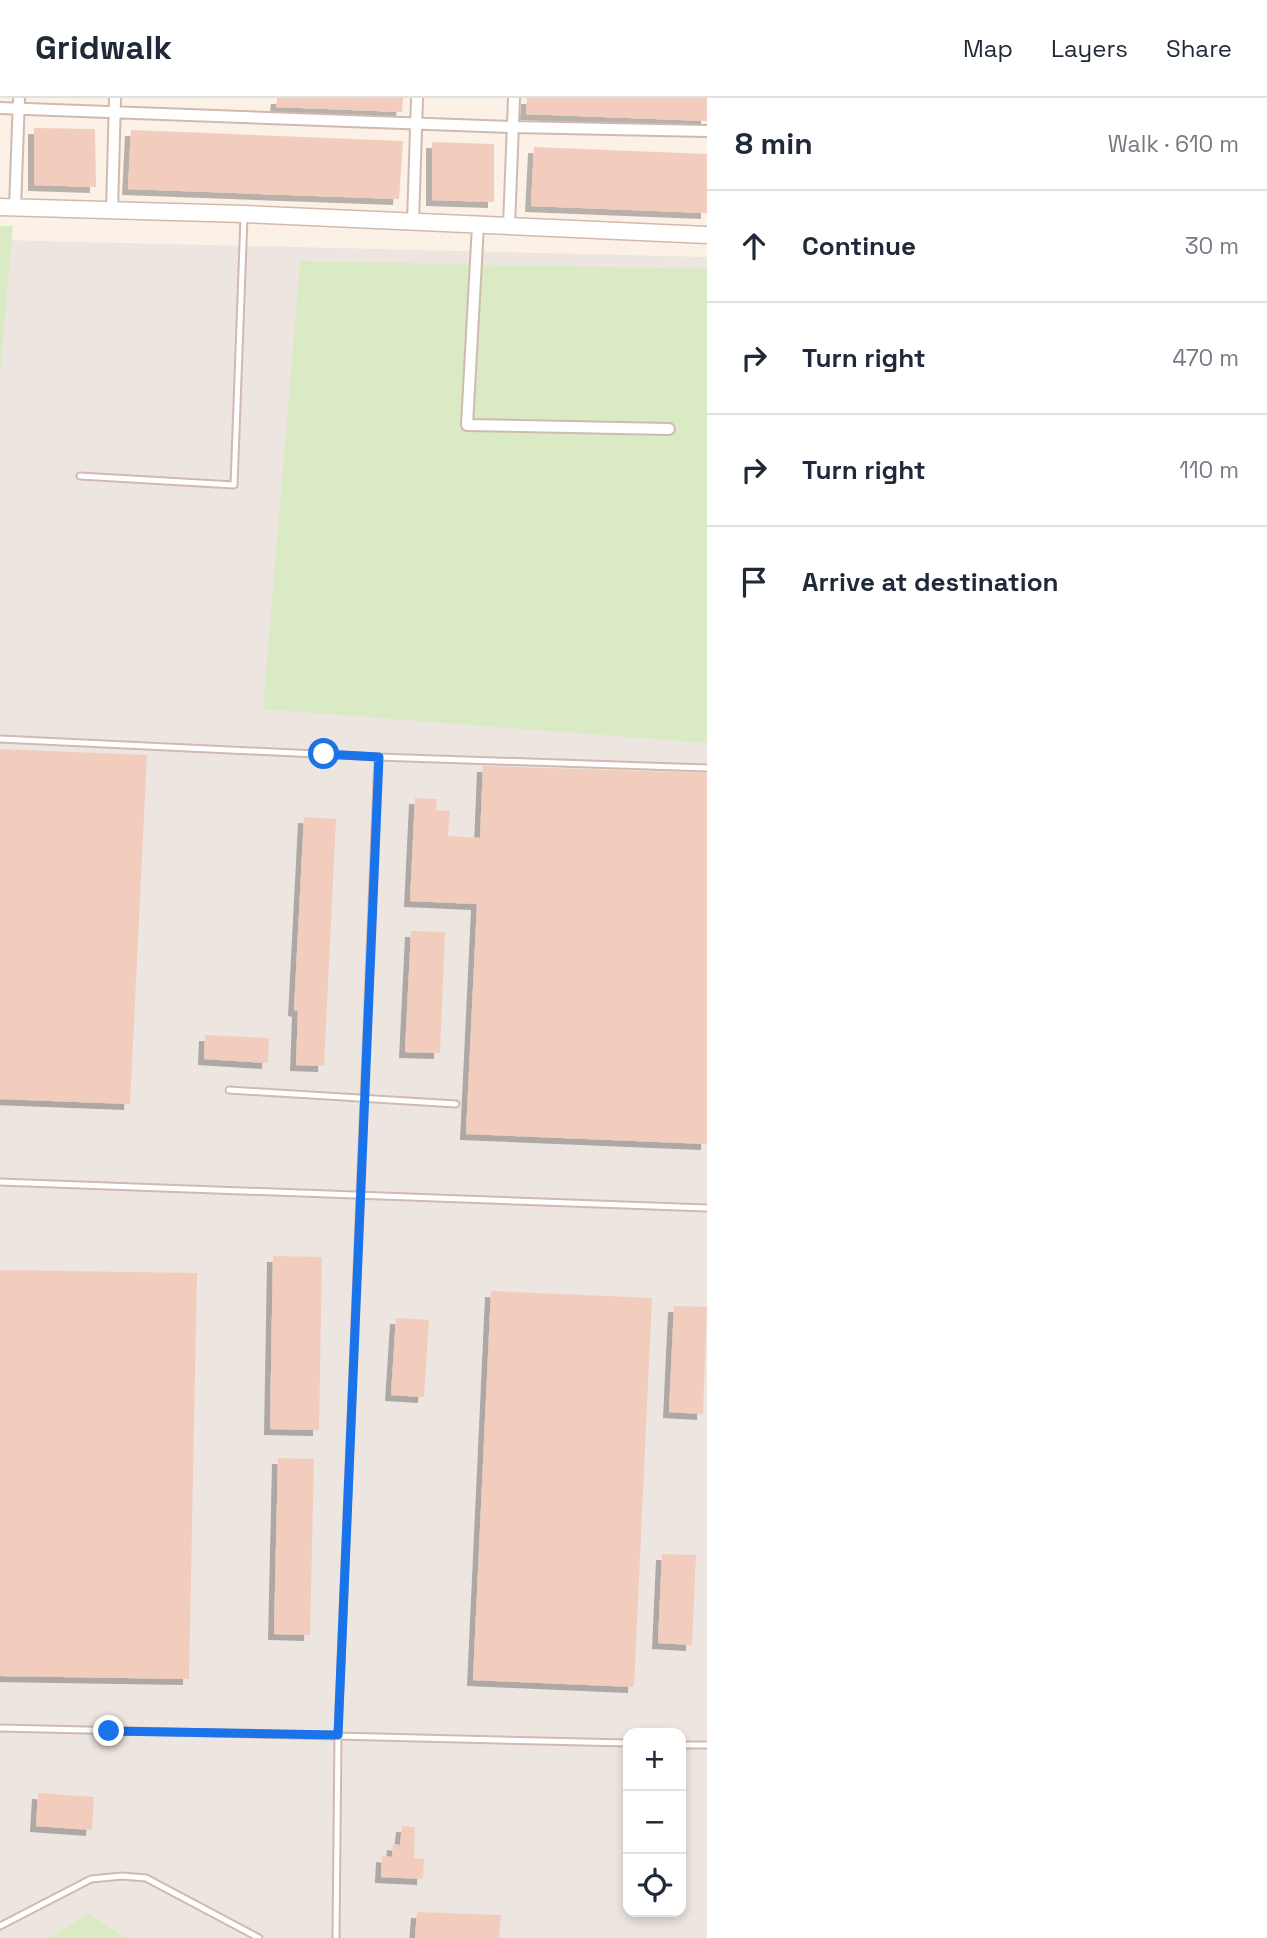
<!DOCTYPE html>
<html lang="en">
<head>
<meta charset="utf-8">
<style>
	:root { --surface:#fff; --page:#f6f6f7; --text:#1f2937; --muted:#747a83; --line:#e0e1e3 }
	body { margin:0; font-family:"Space Grotesk",sans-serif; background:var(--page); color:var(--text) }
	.controls { position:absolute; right:21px; bottom:21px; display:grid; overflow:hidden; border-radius:14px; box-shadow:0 4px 10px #0003 }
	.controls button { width:63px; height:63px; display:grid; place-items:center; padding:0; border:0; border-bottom:2px solid var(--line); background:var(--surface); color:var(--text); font:35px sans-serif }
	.stop { position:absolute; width:21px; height:21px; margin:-16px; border:5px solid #1a73e8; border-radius:50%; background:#fff }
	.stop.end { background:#1a73e8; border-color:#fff; box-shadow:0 2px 7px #0008 }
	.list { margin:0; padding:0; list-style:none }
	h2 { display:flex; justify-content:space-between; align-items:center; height:91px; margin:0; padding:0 28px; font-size:30px }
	h2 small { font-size:23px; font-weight:400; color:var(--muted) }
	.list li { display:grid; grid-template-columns:46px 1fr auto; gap:21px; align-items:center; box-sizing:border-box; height:112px; padding:0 28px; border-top:2px solid var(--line) }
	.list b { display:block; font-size:26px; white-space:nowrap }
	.list em { font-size:23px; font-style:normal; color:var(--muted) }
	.icon { flex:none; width:38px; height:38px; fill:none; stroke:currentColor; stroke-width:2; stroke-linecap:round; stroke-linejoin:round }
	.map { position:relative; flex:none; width:707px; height:1840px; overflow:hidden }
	header { display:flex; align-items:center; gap:42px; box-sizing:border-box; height:98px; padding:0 35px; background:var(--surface); border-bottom:2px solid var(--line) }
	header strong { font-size:33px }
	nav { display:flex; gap:38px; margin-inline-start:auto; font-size:24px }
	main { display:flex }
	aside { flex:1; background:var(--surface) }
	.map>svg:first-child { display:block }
	.industrial { fill:#ede5e0; fill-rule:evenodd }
	.green { fill:#d9eac5 }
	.building { fill:#f2cdbe; filter:url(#shadow) }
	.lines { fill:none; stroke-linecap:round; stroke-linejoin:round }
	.lane-casing { stroke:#d0baaf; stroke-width:9 }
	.street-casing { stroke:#d0baaf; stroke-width:14 }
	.secondary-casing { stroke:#d3b9ad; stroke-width:19 }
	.lane { stroke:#fff; stroke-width:5 }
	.street { stroke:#fff; stroke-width:10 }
	.secondary { stroke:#fff; stroke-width:16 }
	.route { stroke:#1a73e8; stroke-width:9 }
</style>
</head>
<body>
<header>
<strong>Gridwalk</strong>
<nav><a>Map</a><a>Layers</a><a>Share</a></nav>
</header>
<main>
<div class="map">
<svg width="707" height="1840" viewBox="0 0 707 1840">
	<defs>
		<filter id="shadow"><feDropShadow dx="-6" dy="6" stdDeviation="0" flood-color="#0004"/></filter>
	</defs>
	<rect width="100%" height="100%" fill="#fcf1e7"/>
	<path class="industrial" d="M0 142 707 159V1840H0ZM628 1635H681V1814H628Z"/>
	<path class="green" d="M0 128H13L0 275Z
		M300 163 707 171V645L263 611Z
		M89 1816 126 1840H48Z"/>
	<path class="building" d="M277 0H403L402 14 276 9Z
		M527 0H707V23L526 16Z
		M34 30 95 31 96 89 34 87Z
		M131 32 403 43 399 101 128 91Z
		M432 44 494 46V104L432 102Z
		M534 49 707 56V115L531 108Z
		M0 651 147 657 130 1006 0 1001Z
		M483 668 707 675V1046L466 1036 477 806 410 803 415 700 437 701 436 712 450 713 448 738 480 740Z
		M304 719 336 721 324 968 296 967 298 913 294 912Z
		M411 833 445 834 440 955 405 954Z
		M205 937 269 940 268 965 204 961Z
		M273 1158 322 1159 319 1332 270 1331Z
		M0 1172 197 1175 189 1581 0 1578Z
		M491 1193 652 1200 634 1589 473 1582Z
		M674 1208 707 1209 703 1316 669 1314Z
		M396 1220 429 1222 424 1299 391 1297Z
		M278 1360 314 1361 310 1537 274 1536Z
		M662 1456 696 1457 692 1547 658 1545Z
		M38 1695 94 1699 92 1732 36 1728Z
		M402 1728 415 1729 414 1760 424 1761 423 1781 381 1779 382 1758 392 1759 393 1746 400 1747Z
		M417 1814 501 1817 499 1840H415Z"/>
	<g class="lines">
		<g class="lane-casing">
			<path id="lane" d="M80 378 234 387 244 119
				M0 641 378 659 707 670
				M229 992 456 1006
				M0 1084 707 1110
				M0 1630 628 1645
				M681 1647H707
				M0 1828 91 1781 122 1778 146 1780 259 1840
				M336 1840 338 1637 378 659"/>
		</g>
		<g class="street-casing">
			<path id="street" d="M0 10 513 29 707 33
				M15 110 19 0
				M112 113 115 0
				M413 124 417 0
				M478 127 467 327 669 331
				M509 128 514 0"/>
		</g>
		<g class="secondary-casing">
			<path id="secondary" d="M0 109 244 116 707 137"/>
		</g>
		<use href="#lane" class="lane"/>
		<use href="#street" class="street"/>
		<use href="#secondary" class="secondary"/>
	</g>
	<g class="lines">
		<path class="route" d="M109 1633 338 1637 379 659 324 656"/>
	</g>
</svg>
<div class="controls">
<button>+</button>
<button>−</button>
<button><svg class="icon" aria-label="locate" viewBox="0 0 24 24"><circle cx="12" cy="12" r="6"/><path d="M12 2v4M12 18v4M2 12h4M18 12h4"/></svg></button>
</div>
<div class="stop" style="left:324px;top:656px"></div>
<div class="stop end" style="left:109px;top:1633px"></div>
</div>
<aside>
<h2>8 min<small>Walk · 610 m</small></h2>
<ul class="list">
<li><svg class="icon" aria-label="ahead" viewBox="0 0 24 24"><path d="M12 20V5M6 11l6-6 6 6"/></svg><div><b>Continue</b></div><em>30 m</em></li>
<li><svg class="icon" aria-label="right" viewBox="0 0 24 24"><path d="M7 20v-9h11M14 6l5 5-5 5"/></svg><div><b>Turn right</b></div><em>470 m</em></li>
<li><svg class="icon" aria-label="right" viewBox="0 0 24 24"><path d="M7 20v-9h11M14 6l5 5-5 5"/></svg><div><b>Turn right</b></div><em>110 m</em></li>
<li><svg class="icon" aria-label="arrive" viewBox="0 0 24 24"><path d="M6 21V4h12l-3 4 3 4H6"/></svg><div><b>Arrive at destination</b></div></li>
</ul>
</aside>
</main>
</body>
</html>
